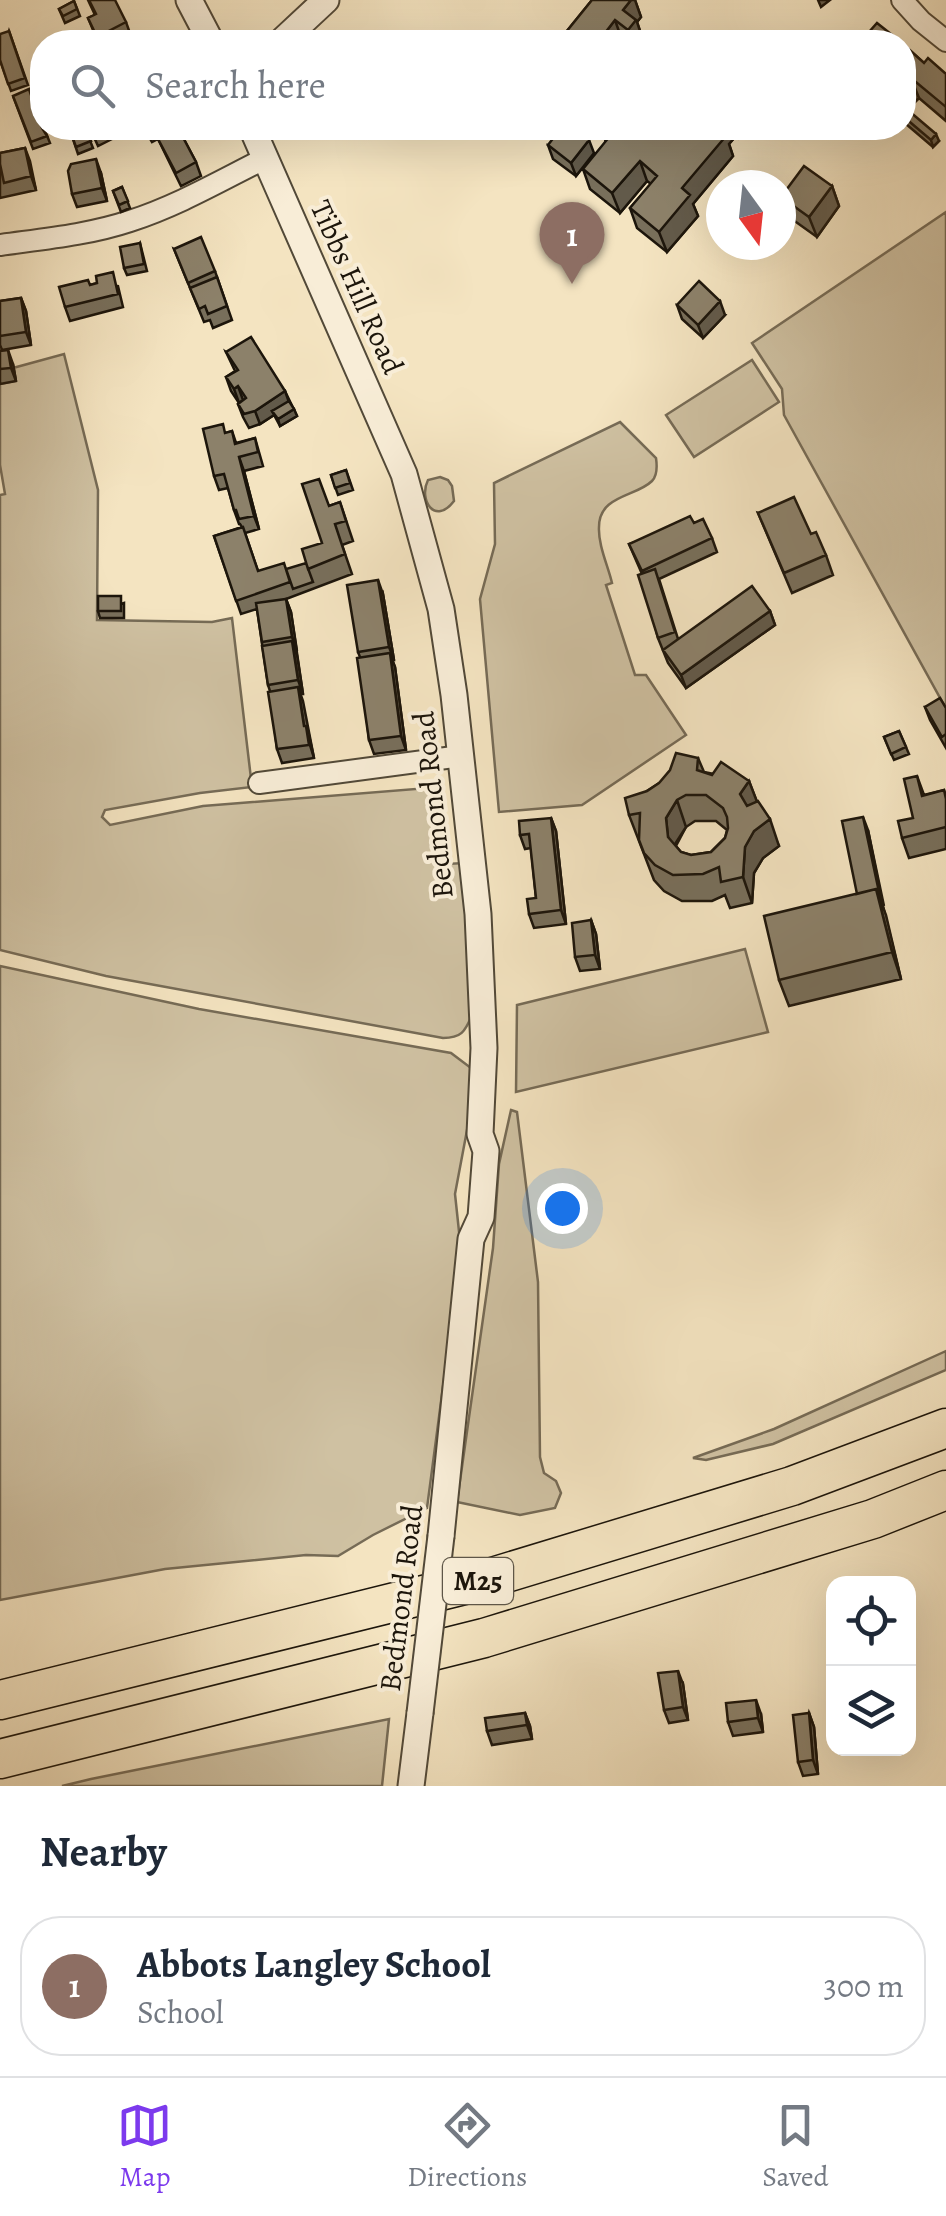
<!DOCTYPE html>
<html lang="en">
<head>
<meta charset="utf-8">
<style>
	:root { --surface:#fff; --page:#f6f6f7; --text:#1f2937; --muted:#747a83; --line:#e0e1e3; --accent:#7c3aed }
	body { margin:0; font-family:Alegreya,serif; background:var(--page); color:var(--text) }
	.controls { position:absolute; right:30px; bottom:30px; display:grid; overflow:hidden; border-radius:20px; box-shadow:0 10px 40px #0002 }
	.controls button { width:90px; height:90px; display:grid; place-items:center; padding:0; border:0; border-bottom:2px solid var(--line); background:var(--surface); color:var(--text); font:50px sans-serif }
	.compass { position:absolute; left:706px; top:170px; width:90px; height:90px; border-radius:50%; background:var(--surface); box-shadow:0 10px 40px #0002; rotate:165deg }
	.you { position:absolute; left:562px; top:1208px; width:35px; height:35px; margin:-25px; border:8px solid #fff; border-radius:50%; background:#1a73e8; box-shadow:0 0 0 15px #1a73e833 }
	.badge { display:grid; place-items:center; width:65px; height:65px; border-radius:50%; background:var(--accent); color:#fff; font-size:32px; font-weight:700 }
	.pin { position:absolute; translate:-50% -82px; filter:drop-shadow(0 2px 5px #0008) }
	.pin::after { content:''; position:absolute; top:52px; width:35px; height:30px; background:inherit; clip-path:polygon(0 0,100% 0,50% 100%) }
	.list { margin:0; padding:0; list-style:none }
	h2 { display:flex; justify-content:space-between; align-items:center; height:130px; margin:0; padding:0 40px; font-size:42px }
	h2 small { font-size:32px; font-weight:400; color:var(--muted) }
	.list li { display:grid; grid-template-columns:65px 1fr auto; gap:30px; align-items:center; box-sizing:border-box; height:140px; margin:0 20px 20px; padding:0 20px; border:2px solid var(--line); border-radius:40px }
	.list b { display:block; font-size:38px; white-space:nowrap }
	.list p { margin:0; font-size:32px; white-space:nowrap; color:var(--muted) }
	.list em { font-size:32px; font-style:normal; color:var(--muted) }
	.icon { flex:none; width:55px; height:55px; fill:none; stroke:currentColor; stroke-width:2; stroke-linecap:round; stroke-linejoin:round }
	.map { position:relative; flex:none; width:946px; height:1786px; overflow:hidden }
	.search { position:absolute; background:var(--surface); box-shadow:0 10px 40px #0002; left:30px; right:30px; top:30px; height:110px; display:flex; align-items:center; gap:25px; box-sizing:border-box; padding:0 35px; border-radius:40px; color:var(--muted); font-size:38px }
	.sheet { height:290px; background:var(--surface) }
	nav { display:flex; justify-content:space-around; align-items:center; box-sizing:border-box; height:140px; border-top:2px solid var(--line); background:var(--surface); font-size:28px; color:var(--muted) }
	nav a { display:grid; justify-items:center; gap:5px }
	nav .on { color:var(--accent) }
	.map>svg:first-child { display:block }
	.green { fill:#cfc1a2; stroke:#766b56; stroke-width:2.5 }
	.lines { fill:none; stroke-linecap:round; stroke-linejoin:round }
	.minor-casing { stroke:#524938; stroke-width:24 }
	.tertiary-casing { stroke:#524938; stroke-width:29 }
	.motorway-casing { stroke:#1c150b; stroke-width:41 }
	.minor { stroke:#f8edd7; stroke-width:20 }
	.tertiary { stroke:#f8edd7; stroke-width:25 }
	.motorway { stroke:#f4e4c1; stroke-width:38 }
	.tertiary-bridge-casing { stroke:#524938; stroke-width:29; stroke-linecap:butt }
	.tertiary-bridge { stroke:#f8edd7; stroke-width:25 }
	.wall { fill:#786f5b; stroke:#1c150b; stroke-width:2.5; fill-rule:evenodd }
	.shaded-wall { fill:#625a4a; stroke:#1c150b; stroke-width:2.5 }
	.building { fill:#8c816a; stroke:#1c150b; stroke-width:2.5; fill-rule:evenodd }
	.labels { text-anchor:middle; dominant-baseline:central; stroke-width:8; stroke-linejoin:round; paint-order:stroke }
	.shield { fill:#f8edd7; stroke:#5e5648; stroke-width:2.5 }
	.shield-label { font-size:28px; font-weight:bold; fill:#1c150b }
	.street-label { font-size:30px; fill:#1c150b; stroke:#f8edd7 }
</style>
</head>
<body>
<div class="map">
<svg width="946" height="1786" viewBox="0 0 946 1786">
	<rect width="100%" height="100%" fill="#f4e4c1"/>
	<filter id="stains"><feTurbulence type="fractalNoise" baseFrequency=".002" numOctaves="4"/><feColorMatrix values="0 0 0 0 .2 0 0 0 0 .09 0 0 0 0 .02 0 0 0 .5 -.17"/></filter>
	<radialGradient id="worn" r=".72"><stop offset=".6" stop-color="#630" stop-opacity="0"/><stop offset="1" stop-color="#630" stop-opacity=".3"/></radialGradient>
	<path class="green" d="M946 212V704L944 705 784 415 782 389 752 343Z
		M64 354 98 490 97 620 212 622 232 618 252 787 200 793 105 810 102 817 110 825 203 806 440 787 447 864 464 863 472 1015C465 1032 461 1038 443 1038L106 976 0 950V495L5 494 0 465V384L15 381 13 368Z
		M752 360 779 402 694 457 666 415Z
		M620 422 656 458C657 465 658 475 652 481 636 497 599 495 599 527 598 545 608 566 612 583L606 585 635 675H646L686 735 582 805 499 812 480 599 495 544 494 483Z
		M440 477 448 480 452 486 454 501C435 526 418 500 428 480Z
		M745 949 768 1032 516 1092 517 1005Z
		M0 966 199 1009 451 1053 471 1068V1109L455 1194 461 1250 427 1508 373 1535 338 1556 306 1555 165 1569 0 1600Z
		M511 1110 517 1112 538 1282 540 1457 544 1473 556 1481 561 1493 555 1508 520 1515 457 1502 493 1248 499 1164Z
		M946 1351V1370L773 1444 706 1460 693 1458 774 1429Z
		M389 1719 382 1786H62L91 1779Z"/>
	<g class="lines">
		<g class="minor-casing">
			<path id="minor" d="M902 0 921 21 946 41
				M0 245C43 239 88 235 130 221 177 206 220 181 264 159
				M259 783 461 756"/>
		</g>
		<g class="tertiary-casing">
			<path id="tertiary" d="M189 0 211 42
				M281 42 326 0
				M252 128 404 474 441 609 454 695 478 914 484 1048 480 1134 486 1151 481 1217 471 1239 441 1536
				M411 1786 420 1713"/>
		</g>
		<g class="motorway-casing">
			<path id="motorway" d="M0 1700 476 1582 792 1486 946 1428
				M0 1759 484 1638 873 1519 946 1490"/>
		</g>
		<use href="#minor" class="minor"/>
		<use href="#tertiary" class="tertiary"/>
		<use href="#motorway" class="motorway"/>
		<g class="tertiary-bridge-casing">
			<path id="tertiary-bridge" d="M420 1713 441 1536"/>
		</g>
		<use href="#tertiary-bridge" class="tertiary-bridge"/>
	</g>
	<path class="wall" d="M88 0 126 22 131 36 127 38 130 42H98L88 18 95 15Z
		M592 0H635L641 17 637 22 643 40 641 42H625L622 40 621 42H558Z
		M74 1 80 16 65 23 59 9Z
		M9 31 28 85 11 91 0 60Z
		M904 45 924 63 946 74V121L919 98 915 102 904 91Z
		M13 96 44 128 50 143 33 149Z
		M904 117 939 141 933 147 906 124Z
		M85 128 93 148 78 154 71 133Z
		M90 128H107L112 139 98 146Z
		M144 128H178L196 162 201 176 181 186 158 139 152 142Z
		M601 128H748L739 138 736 136 729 144 733 156 693 204 698 216 667 252 637 228 630 208 651 184 647 181 620 213 590 189 583 169 606 142Z
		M548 145 594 153 576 176 553 159Z
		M25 148 36 190 0 198V153Z
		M101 173 107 201 77 207 72 194Z
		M832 186 839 206 817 237 789 217 781 197Z
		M122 187 130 208 121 212 113 191Z
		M140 243 147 271 127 275 124 268Z
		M174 249 215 271 232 320 213 328 210 320 204 322Z
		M97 283 118 286 123 307 70 321 65 307 90 285Z
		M21 298 26 311 31 345 2 350 0 345V301Z
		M677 305 725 315 703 338 682 319Z
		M0 351 13 364 16 381 0 384Z
		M226 352 285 391 297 416 280 426 274 415 260 424 249 428 243 417 238 404 239 403 231 391 226 377 235 371Z
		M232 431 236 443 255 438 263 466 244 471 259 529 245 533 258 571 289 576 306 563 322 543 329 506 340 502 353 541 342 545 352 574 286 599 291 612 303 694H300L314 758 282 763 277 749 270 691 268 685 257 609 241 614 214 536 242 527 240 524H239L234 510 228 488 219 490 214 476 226 433Z
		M346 470 353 490 338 495 331 475Z
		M758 513 811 534 826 555 833 575 792 593Z
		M694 523 712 538 717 552 659 579 678 639 770 611 775 625 686 688 668 663 658 638 642 574 629 544Z
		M383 594 394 660H392L395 667 406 750 374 754 369 740 360 657 358 652Z
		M124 603V618H100L98 611Z
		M925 707 946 708V748L930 720Z
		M899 731 909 754 894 760 884 737Z
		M698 758 704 772 749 781 757 802 779 846 763 858 754 873 752 903 730 908 725 895 712 901H682L664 891 654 880 629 815 647 791ZM695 821H716L727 830 725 838 711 852 691 855 681 852 676 846 686 827Z
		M917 776 924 795 944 790 946 796V849L909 858 902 838 913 818Z
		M551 818 556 831 566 924 534 928 529 914 536 898 531 848 525 849 520 835Z
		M868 830 883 906 901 979 789 1006 779 980 857 894Z
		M591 920 596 934 600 969 580 971 575 957Z
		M683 1684 688 1720 669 1723 664 1710Z
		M525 1713 530 1726 532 1739 492 1745 487 1731Z
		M809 1713 814 1727 818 1774 803 1776 798 1762Z
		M761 1714 763 1732 733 1736 728 1722Z"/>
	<path class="shaded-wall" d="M631 0H635L641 17 637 22 643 40 641 42H632L628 30 623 10Z
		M818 0H830L821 7Z
		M615 20 622 40 621 42H598Z
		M911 78 919 98 915 102 908 81Z
		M718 128H733L736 136 729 144 733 156 693 204 698 216 667 252 659 232 682 188Z
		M735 128H748L739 138Z
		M936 134 939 141 933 147 931 140Z
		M589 140 594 153 576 176 571 163Z
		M25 148 30 161 36 190 31 176Z
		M96 159 101 173 107 201 102 188Z
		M640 161 647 181 620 213 612 193Z
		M832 186 839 206 817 237 809 217Z
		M21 298 26 311 31 345 26 332Z
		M720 301 725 315 703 338 698 325Z
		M8 350 13 364 16 381 11 368Z
		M238 386 243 400 239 403 234 389Z
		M285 391 290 405 272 411 274 415 260 424 255 411Z
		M294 409 297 416 280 426 278 419Z
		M239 457 244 471 259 529 254 516Z
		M378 580 383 594 394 660 389 647Z
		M286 599 291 612 297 651 292 637Z
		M770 611 775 625 686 688 681 675Z
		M292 641 297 655 303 694 298 680Z
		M390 653 395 667 406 750 401 736Z
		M298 687 303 701 314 758 304 726Z
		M749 781 759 807 749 820 740 794Z
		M677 800 686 827 675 844 677 864 668 837 666 818Z
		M863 817 868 830 884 906 879 892Z
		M551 818 556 831 566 924 561 910Z
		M770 819 779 846 763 858 754 873 752 903 743 877 745 847 754 831Z
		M876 889 886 915 901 979 892 952Z
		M591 920 596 934 600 969 595 955Z
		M678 1671 683 1684 688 1720 683 1707Z
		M756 1700 761 1714 763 1732 758 1718Z
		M525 1713 530 1726 532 1739 527 1725Z
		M809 1713 814 1727 818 1774 813 1760Z"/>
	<path class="building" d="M89 0H115L126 22 97 37 88 18 96 14Z
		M592 0H631L623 10 636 20 628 30 615 20 598 42H558Z
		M74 1 77 9 63 16 59 9Z
		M877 23 901 42H863L861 41Z
		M9 31 25 78 8 84 0 60V34Z
		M125 34 130 42H108Z
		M679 34 690 42H672Z
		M904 45 924 63 928 58 946 74V107L911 78 908 81 904 78Z
		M29 89 42 128 47 136 31 142 13 96Z
		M909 111 936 134 931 140 904 117Z
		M85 128 91 141 76 147 71 133Z
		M90 128H107L109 132 95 139Z
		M171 128H178L196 162 176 173 156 135Z
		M561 128H573L589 140 571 163 548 145Z
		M601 128H718L717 129 726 136 682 188 690 195 659 232 630 208 657 176 640 161 612 193 583 169 610 136Z
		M25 148 31 176 4 183 0 164V153Z
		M96 159 102 188 72 194 68 171 71 164Z
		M804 166 832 186 809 217 781 197Z
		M122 187 128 201 119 205 113 191Z
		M201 237 215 271 188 283 174 249Z
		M140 243 144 264 124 268 120 247Z
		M113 272 118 294 65 307 59 287 88 280 90 285 97 283 96 276Z
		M217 277 227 306 208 314 205 306 199 309 190 288Z
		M699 281 720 301 698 325 677 305Z
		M21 298 26 332 0 336V301Z
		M251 337 285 391 255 411 244 414 238 404 246 398 238 386 234 389 226 377 238 370 226 352Z
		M8 350 11 368 0 369V351Z
		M289 401 294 409 278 419 272 411Z
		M223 424 225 433 232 431 235 444 255 438 258 452 239 457 254 516 239 519 236 510H234L224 474 214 476 203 429Z
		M346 470 350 483 335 488 331 475Z
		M319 479 329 506 340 502 346 521 335 524 345 554 308 569 302 549 322 543 302 484Z
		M794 497 811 534 816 532 826 555 784 573 758 513Z
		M690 516 694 523 703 519 712 538 642 571 629 544Z
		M243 527 258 571 284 563 290 582 236 601 214 536Z
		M306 563 313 582 293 589 286 569Z
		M655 569 675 632 658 638 638 575Z
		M378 580 389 647 358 652 347 585Z
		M752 586 770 611 681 675 663 650Z
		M98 596H121V611H98Z
		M286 599 292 637 262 642 256 603Z
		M292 641 298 680 268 685 262 646Z
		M390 653 401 736 369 740 357 658Z
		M298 687 304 726H306L309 745 277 749 268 692Z
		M940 698 946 708V734L942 737 925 707Z
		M899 731 906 747 891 754 884 737Z
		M676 753 698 758 697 770 712 775 721 762 749 781 740 794 747 806 758 801 770 819 754 831 745 847 743 877 721 882 719 867 703 874 673 875 655 865 644 853 639 840 640 813 629 815 625 798 647 791 659 783 670 770ZM686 795H706L723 808 727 817 728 828 725 838 711 852 691 855 681 852 668 837 666 818 677 800Z
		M917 776 922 796 944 790 946 799V827L902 838 898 821 913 818 904 779Z
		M863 817 879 892 877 893 876 889 857 894 842 821Z
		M551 818 561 910 529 914 527 899 536 898 529 834 520 835 519 821Z
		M876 889 892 952 779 980 764 916Z
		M591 920 595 955 575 957 572 923Z
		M678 1671 683 1707 664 1710 658 1673Z
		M756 1700 758 1718 728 1722 726 1703Z
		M525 1713 527 1725 487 1731 485 1718Z
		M809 1713 813 1760 798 1762 793 1715Z"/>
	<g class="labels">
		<rect class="shield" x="443" y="1558" width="70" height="46" rx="8"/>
		<g class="shield-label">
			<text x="478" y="1581">M25</text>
		</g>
		<g class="street-label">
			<text transform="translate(357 287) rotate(66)">Tibbs Hill Road</text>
			<text transform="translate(433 805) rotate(-96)">Bedmond Road</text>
			<text transform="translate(401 1598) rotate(-83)">Bedmond Road</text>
		</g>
	</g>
	<rect width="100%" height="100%" filter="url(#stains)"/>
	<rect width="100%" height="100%" fill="url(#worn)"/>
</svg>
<div class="controls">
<button><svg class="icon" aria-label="locate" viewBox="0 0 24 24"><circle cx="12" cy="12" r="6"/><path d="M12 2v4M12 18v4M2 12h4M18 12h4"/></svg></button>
<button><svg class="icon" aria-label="layers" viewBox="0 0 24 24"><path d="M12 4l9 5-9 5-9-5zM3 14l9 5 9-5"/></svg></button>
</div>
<svg class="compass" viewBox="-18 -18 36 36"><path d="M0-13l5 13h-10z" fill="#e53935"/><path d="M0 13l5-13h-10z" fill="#747a83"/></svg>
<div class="you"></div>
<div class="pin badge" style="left:572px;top:284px;background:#8d6e63">1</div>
<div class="search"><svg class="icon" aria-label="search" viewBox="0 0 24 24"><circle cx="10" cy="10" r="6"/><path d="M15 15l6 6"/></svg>Search here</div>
</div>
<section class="sheet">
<h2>Nearby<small></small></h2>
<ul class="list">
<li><span class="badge" style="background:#8d6e63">1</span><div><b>Abbots Langley School</b><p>School</p></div><em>300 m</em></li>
</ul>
</section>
<nav>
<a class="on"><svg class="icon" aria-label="map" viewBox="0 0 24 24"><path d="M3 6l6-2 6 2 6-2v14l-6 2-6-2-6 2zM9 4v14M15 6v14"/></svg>Map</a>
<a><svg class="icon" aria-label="directions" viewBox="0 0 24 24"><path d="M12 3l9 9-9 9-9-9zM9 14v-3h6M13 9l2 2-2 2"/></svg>Directions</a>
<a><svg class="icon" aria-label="saved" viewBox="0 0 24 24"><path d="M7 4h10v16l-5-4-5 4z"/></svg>Saved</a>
</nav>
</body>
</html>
